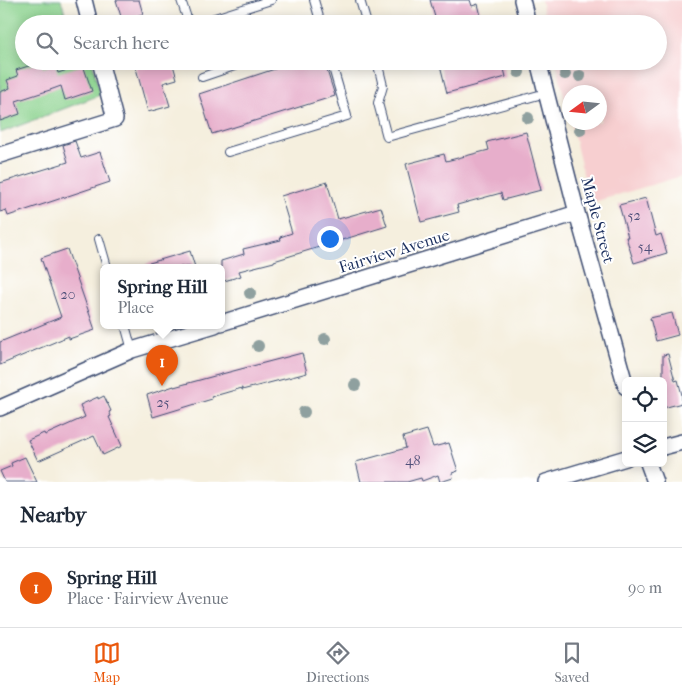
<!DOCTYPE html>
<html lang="en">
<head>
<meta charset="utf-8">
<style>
	:root { --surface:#fff; --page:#f6f6f7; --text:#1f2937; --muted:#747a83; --line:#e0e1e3; --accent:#ea580c }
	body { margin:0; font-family:"IM FELL French Canon",serif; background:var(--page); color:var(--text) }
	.controls { position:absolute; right:15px; bottom:15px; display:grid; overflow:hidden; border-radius:8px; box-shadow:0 2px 12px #0003 }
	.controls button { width:45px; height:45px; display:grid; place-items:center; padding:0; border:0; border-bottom:1px solid var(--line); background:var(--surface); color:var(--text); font:25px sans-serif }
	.compass { position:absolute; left:562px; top:85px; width:45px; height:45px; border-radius:50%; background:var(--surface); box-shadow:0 2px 12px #0003; rotate:255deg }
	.you { position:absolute; left:329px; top:238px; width:18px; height:18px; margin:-12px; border:4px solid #fff; border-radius:50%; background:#1a73e8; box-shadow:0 0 0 8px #1a73e833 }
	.badge { display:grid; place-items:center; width:32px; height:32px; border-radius:50%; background:var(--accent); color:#fff; font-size:16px; font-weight:700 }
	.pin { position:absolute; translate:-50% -41px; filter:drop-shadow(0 1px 2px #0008) }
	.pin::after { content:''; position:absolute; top:26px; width:18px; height:15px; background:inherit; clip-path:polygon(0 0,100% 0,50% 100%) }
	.popup { position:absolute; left:100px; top:264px; width:125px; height:65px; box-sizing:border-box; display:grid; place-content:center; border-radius:8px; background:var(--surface); filter:drop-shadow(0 1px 4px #0005); font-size:16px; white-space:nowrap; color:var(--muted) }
	.popup b { font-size:19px; color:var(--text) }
	.popup::after { content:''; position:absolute; left:50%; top:100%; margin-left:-10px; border:10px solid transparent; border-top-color:var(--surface) }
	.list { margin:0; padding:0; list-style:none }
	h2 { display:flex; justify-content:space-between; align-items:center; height:65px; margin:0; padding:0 20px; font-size:21px }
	h2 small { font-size:16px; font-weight:400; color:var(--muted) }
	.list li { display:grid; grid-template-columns:32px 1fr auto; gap:15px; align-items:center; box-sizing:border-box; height:80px; padding:0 20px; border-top:1px solid var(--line) }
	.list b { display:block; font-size:19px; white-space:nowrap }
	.list p { margin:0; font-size:16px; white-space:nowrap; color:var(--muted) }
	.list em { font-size:16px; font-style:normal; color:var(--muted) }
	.icon { flex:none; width:28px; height:28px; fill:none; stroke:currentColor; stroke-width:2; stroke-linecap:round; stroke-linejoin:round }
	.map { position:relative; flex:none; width:682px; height:482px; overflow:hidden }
	.search { position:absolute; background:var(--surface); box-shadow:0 2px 12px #0003; left:15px; right:15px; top:15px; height:55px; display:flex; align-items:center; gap:12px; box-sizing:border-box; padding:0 18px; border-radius:28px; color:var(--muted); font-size:19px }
	.sheet { height:145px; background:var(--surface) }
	nav { display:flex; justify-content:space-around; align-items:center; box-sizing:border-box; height:70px; border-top:1px solid var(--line); background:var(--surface); font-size:14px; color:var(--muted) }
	nav a { display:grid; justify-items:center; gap:2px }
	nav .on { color:var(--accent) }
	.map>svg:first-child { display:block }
	.built { fill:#f7cfd0 }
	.green { fill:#8ad28d; stroke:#528076 }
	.building { fill:#e7aecb }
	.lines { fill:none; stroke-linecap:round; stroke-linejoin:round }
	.service-casing { stroke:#3c4c71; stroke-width:10 }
	.minor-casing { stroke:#3c4c71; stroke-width:18 }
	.service { stroke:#fff; stroke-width:8 }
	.minor { stroke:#fff; stroke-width:15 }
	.tree { fill:#8fa09f }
	.labels { text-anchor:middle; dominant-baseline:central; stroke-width:4; stroke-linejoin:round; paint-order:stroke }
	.number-label { font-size:14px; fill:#4e4f79 }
	.street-label { font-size:16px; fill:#1b2f5e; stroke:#fff }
</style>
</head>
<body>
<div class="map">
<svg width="682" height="482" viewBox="0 0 682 482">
	<rect width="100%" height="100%" fill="#fff"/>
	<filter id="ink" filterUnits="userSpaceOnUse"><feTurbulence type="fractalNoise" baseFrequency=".02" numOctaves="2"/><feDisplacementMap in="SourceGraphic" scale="10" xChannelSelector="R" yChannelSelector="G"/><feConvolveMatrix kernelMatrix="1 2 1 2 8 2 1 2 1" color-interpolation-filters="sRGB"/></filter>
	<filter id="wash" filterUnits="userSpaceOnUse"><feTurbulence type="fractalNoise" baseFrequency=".0096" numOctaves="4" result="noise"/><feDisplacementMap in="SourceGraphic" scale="20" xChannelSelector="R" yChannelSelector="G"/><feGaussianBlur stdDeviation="1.12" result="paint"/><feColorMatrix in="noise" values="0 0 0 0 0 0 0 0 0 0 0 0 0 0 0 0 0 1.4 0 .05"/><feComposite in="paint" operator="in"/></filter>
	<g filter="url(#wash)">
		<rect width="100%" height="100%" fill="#f5efde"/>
		<path class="built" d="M541 0H682V176L590 203 571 123 600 122V92H570L569 118 556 61H658V24H546Z"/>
		<path class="green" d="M0 0H61L66 16 82 21 83 24H24V61H92L100 95 0 133Z"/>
		<g id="blocks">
			<path class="building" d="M116 0H139L143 14 122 20Z
				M430 0H470L472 6 478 4 483 24H437Z
				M134 61H172L177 79 163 83 170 106 148 112Z
				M299 61H324L335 96 212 134 199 94Z
				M439 61H502L506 77 447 93Z
				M41 62 43 68 55 64 58 73 83 65 92 91 65 100 61 86 50 90 16 101 20 114 0 121V92L10 88 7 80 18 76 16 70Z
				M526 132 541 190 503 200 501 193 457 205 459 212 421 222 406 164 444 154 446 161 489 150 487 142Z
				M75 141 81 158 100 152 110 182 8 216 6 210 0 212V183L68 162 63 145Z
				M327 182 338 219 381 207 387 226 274 261V262L239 271 241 276 221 282V261L244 254 243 249 281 240 280 237 292 233 281 196Z
				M646 198 656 236 661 234 667 253 634 263 626 237H628L619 205Z
				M67 249 95 330 69 339V336L0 365V342L61 317 41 258Z
				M190 251 195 267H147L146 264Z
				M672 313 678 335 656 341 650 318Z
				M302 353 307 373 242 390V388L211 397 212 399 153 417 147 395 174 386V387L218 375Z
				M668 354 675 381 678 380 682 395V403L663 408V355Z
				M104 396 111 411 109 412 111 416 109 417 122 446 103 455 94 436 38 461 28 440 44 433 45 435 85 417 80 405 98 397V399Z
				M427 430 433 447 449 443 458 471 452 473 453 478 440 482 438 475 422 481 421 478 407 482H361L356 462 406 448 403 437Z
				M25 457 37 482H5L0 471 12 466 11 463Z"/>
		</g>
	</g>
	<g filter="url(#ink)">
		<use href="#blocks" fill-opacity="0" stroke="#3c4c71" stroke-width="1"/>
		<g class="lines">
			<g class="service-casing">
				<path id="service" d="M181 0 189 24
					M314 0 321 24
					M360 0 367 24
					M196 24 271 0
					M377 61 383 86 378 103 387 137 546 93
					M202 77 249 61
					M228 152 347 116 331 61
					M99 239 107 267
					M125 325 132 350"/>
			</g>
			<g class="minor-casing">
				<path id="minor" d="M84 0 90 24
					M522 0 528 24
					M538 61 577 213 626 387
					M0 155 115 119 100 61
					M221 323 577 213
					M0 408 132 350 215 325
					M663 447 682 442
					M648 463 655 482
					M546 482 626 458"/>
			</g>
			<use href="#service" class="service"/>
			<use href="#minor" class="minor"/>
		</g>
		<g class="tree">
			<circle cx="519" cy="72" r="6"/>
			<circle cx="565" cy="74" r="6"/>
			<circle cx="580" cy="76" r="6"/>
			<circle cx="528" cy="118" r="6"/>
			<circle cx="580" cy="130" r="6"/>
			<circle cx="250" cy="293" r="6"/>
			<circle cx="325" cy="339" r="6"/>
			<circle cx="258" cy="346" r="6"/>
			<circle cx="159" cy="352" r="6"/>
			<circle cx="355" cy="385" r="6"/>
			<circle cx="304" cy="412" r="6"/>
		</g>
	</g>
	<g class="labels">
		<g class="number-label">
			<text x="634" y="215">52</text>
			<text x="645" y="246">54</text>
			<text x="68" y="294">20</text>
			<text x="163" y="402">25</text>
			<text x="413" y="460">48</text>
		</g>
		<g class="street-label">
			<text transform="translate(598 220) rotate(75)">Maple Street</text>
			<text transform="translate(394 251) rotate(-17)">Fairview Avenue</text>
		</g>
	</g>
</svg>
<div class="controls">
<button><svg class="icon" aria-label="locate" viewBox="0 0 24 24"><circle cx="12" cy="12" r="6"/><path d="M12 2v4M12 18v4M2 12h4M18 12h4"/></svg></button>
<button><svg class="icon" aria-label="layers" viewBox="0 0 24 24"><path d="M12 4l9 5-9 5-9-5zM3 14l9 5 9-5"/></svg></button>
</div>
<svg class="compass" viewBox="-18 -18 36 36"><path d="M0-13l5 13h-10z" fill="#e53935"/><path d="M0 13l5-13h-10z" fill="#747a83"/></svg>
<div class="you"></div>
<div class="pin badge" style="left:162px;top:386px">1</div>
<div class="popup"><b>Spring Hill</b>Place</div>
<div class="search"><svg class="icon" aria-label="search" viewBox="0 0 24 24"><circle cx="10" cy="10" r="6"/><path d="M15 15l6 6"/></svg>Search here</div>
</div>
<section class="sheet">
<h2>Nearby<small></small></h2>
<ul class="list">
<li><span class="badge">1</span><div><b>Spring Hill</b><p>Place · Fairview Avenue</p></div><em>90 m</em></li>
</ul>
</section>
<nav>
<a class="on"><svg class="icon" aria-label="map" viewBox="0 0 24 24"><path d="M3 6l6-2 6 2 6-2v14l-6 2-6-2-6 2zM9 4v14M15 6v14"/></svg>Map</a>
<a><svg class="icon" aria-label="directions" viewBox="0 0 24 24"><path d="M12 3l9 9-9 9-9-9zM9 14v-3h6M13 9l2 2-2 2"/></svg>Directions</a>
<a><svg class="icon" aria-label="saved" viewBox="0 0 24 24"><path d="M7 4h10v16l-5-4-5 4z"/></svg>Saved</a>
</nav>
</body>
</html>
